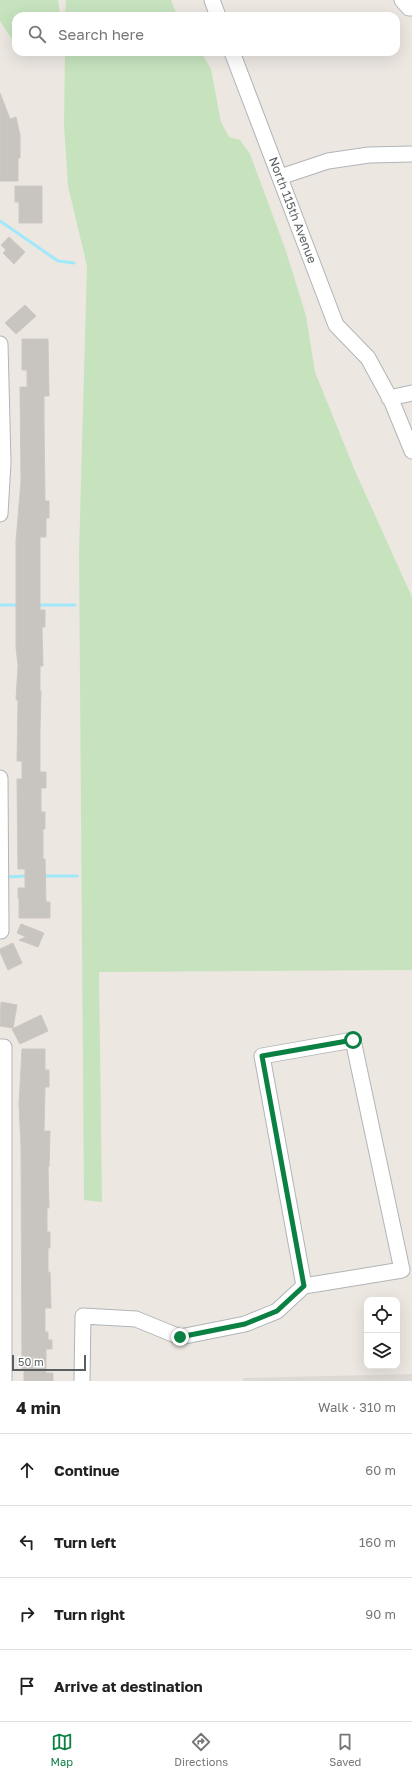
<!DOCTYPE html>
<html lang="en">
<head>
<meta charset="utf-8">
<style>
	:root { --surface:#fff; --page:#f2f2f2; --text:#222; --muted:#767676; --line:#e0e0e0; --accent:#0b8043 }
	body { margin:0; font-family:"Golos Text",sans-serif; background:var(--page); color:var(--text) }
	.controls { position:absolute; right:12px; bottom:12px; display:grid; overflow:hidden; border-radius:8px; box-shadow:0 4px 16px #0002 }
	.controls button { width:36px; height:36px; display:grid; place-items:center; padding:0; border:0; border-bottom:1px solid var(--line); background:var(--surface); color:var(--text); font:20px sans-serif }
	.scale { position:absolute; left:12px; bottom:10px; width:74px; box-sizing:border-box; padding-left:4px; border:2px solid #595f61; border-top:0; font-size:11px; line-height:14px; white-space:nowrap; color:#595f61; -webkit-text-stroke:3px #fff; paint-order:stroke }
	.stop { position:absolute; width:12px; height:12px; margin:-9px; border:3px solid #0b8043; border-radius:50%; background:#fff }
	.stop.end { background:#0b8043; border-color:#fff; box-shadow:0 1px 4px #0008 }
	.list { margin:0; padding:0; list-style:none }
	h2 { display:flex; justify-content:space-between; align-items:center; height:52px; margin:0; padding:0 16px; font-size:17px }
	h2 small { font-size:13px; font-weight:400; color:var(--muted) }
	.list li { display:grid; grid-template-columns:26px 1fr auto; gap:12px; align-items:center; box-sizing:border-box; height:72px; padding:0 16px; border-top:1px solid var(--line) }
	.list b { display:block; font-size:15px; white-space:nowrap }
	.list em { font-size:13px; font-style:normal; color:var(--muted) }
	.icon { flex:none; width:22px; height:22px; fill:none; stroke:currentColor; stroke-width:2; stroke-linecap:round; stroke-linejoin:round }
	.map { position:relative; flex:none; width:412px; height:1381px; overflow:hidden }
	.search { position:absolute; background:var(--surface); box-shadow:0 4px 16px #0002; left:12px; right:12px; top:12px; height:44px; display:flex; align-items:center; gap:10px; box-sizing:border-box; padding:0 14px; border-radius:12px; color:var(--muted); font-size:15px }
	.sheet { height:340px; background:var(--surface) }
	nav { display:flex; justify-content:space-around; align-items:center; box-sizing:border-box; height:56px; border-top:1px solid var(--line); background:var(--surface); font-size:11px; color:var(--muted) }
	nav a { display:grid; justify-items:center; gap:2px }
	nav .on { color:var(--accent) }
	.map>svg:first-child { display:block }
	.industrial { fill:#ddd9d5 }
	.green { fill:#c6e3be }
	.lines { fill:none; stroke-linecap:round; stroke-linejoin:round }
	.stream { stroke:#a1e8fb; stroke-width:3 }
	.building { fill:#c8c4c0; stroke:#d0c7bf }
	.minor-casing { stroke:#b1b5b8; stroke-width:17 }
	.minor { stroke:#fff; stroke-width:15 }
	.route { stroke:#0b8043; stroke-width:5 }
	.labels { text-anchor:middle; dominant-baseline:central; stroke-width:3; stroke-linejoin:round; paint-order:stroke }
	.street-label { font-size:12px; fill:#595f61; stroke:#fff }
</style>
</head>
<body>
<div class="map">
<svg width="412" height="1381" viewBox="0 0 412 1381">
	<rect width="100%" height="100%" fill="#ece7e1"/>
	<path class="industrial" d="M412 1374V1381H243V1378Z"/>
	<path class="green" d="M0 0H58L60 16H16V45L0 21Z
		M66 0H171L177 16H65Z
		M65 52H201L211 69 221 122 229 137 240 140 250 154 286 251 306 316 315 372 355 471 412 597V970L99 972 102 1202 84 1200 79 553 87 266 68 186 64 124Z"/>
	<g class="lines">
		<path class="stream" d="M0 221 58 261 74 263
			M0 605H20
			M38 605H75
			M43 876H77
			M5 877 27 876"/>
	</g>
	<path class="building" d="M0 93 10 119 16 117 20 135V158H18V181H0Z
		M15 186H42V223H19V202H15Z
		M9 237 25 252 14 264 3 253 6 250 1 245Z
		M25 305 36 316 16 334 5 323Z
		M22 339H48L49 396H44V420L45 501H49V518H46V537H40V610H45V627H42L43 666H40V691H41L40 731V772H46V788H41V812H45V829H43V859H45L46 902H50V918H19V898H18V888H25V869H18L17 779H22V761H17L18 700H16L18 666 16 647V541L21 481 20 387H27V370H22Z
		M21 924 44 933 38 947 19 940 26 937 17 933Z
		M13 943 22 963 8 970 0 952V949Z
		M1 1002 17 1005 13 1028 0 1026Z
		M41 1015 48 1031 20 1044 12 1029Z
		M22 1049H45V1070H49V1087H45L44 1131H50L49 1167H48L49 1208H47V1232H50V1248H48V1272H50L51 1308H45V1332H48V1340H52V1349H46V1373H53V1381H24V1369H22L21 1147 19 1104Z"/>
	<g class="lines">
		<g class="minor-casing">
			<path id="minor" d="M212 0 218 16
				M402 0 409 8H412
				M232 52 336 325 368 358 392 402 412 451
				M280 177 328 161 369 155 412 154
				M0 344 3 462 0 514
				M389 398 412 393
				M0 778 1 931H0
				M0 1047H4V1381
				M82 1381 83 1316 136 1319 180 1337 245 1324 277 1311 304 1286 262 1056 353 1040 402 1270 304 1286"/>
		</g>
		<use href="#minor" class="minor"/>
	</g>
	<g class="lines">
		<path class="route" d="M180 1337 245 1324 277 1311 304 1286 262 1056 353 1040"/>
	</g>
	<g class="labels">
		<g class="street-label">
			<text transform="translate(293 210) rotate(69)">North 115th Avenue</text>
		</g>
	</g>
</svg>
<div class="controls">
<button><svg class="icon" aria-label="locate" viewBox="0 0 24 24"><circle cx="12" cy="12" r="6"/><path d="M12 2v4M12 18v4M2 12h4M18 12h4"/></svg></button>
<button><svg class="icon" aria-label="layers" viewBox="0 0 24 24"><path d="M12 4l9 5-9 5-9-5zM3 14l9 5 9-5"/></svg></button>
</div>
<div class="scale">50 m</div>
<div class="stop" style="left:353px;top:1040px"></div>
<div class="stop end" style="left:180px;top:1337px"></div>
<div class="search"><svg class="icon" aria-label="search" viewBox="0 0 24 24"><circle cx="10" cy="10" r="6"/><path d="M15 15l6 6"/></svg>Search here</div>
</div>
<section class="sheet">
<h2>4 min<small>Walk · 310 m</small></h2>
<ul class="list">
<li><svg class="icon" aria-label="ahead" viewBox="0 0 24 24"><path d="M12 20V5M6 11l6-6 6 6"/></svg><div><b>Continue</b></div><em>60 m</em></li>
<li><svg class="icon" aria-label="left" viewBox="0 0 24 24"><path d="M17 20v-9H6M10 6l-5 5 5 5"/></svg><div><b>Turn left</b></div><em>160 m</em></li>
<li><svg class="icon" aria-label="right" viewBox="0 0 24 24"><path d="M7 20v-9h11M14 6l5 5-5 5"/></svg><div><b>Turn right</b></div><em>90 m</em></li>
<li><svg class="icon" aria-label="arrive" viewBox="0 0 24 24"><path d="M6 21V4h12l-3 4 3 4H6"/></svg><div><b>Arrive at destination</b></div></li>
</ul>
</section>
<nav>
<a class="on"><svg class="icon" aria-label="map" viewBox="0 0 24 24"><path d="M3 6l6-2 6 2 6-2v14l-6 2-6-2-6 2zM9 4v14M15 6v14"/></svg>Map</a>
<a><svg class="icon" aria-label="directions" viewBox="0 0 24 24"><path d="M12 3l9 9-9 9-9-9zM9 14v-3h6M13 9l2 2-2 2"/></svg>Directions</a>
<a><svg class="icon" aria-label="saved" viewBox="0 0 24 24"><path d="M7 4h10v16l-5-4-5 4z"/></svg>Saved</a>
</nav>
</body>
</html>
